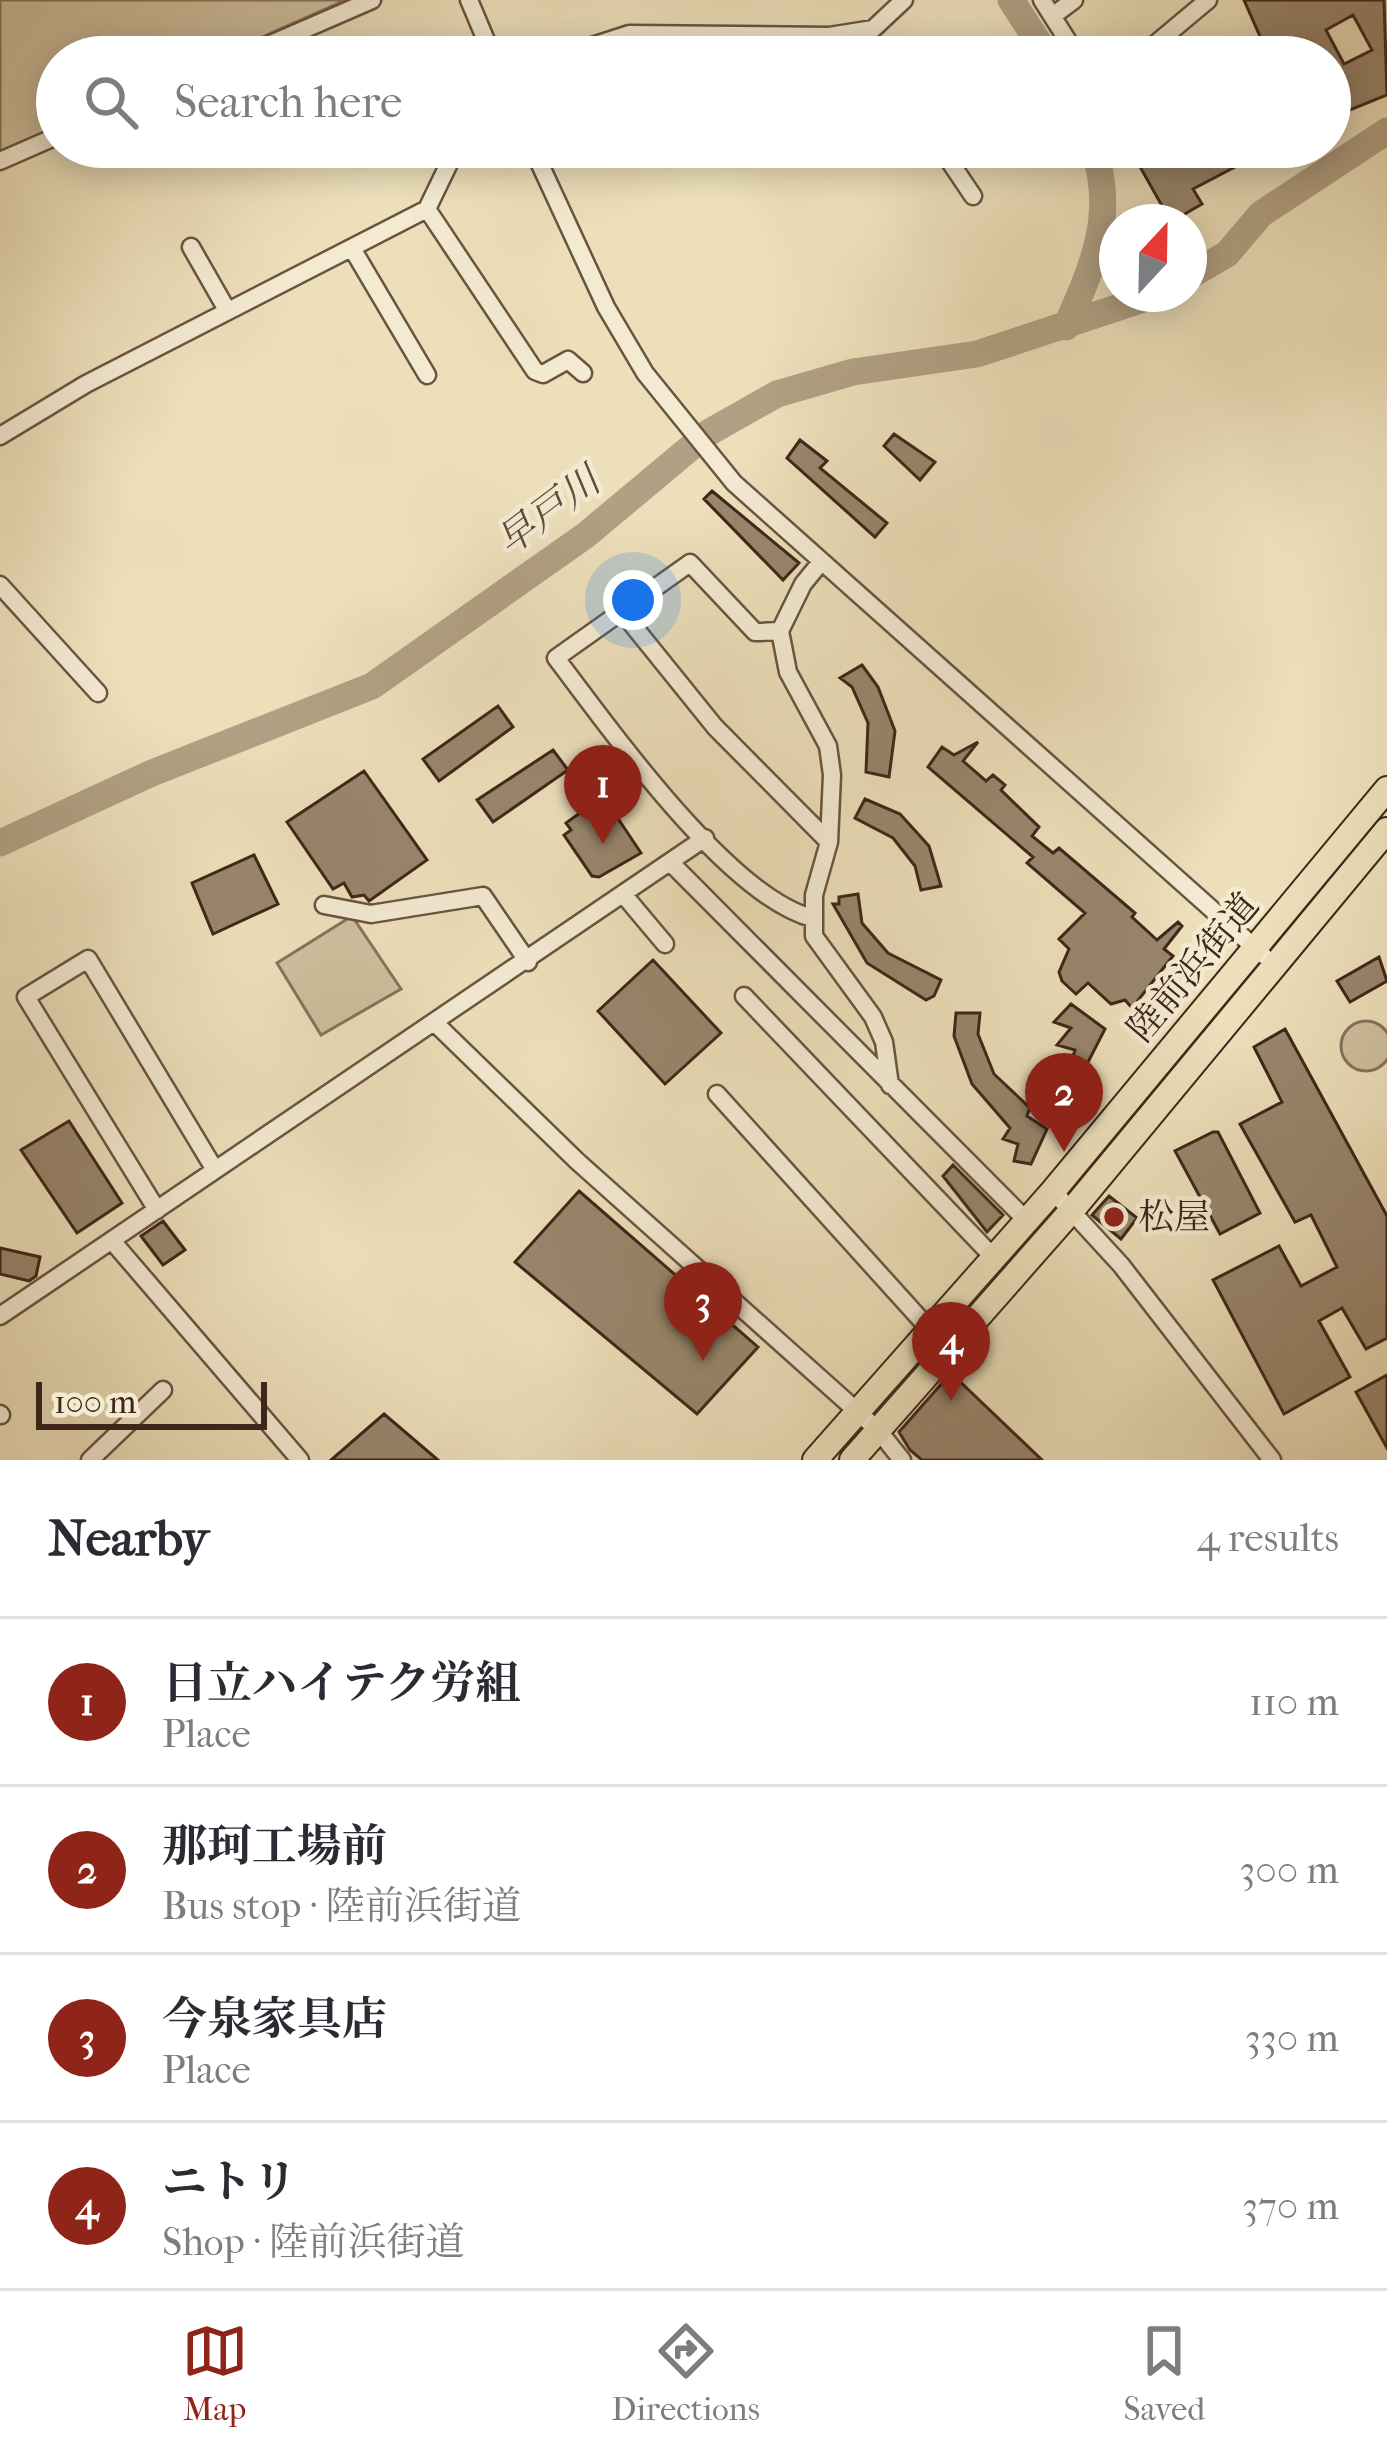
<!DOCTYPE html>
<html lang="en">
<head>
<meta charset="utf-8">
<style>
	:root { --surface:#fff; --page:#f7f7f7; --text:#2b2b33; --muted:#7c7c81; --line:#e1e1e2; --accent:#8f2418 }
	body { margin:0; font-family:"IM FELL French Canon","Noto Serif JP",serif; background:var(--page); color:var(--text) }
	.compass { position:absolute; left:1099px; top:204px; width:108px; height:108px; border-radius:50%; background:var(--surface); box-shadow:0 6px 30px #0003; rotate:22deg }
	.scale { position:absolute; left:36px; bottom:30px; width:231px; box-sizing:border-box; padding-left:12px; border:6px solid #3f2619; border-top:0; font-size:33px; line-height:42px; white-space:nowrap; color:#3f2619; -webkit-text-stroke:9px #f3ead2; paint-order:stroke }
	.you { position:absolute; left:633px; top:600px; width:42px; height:42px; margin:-30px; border:9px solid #fff; border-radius:50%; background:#1a73e8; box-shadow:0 0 0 18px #1a73e833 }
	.badge { display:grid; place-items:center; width:78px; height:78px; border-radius:50%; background:var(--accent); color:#fff; font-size:39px; font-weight:700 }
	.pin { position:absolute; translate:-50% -99px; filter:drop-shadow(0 3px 6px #0008) }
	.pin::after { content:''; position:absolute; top:63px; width:42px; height:36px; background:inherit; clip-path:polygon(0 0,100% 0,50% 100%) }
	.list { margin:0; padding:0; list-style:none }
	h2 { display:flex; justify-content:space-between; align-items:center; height:156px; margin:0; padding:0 48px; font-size:51px }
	h2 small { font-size:39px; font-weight:400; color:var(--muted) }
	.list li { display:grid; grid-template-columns:78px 1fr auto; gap:36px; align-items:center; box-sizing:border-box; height:168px; padding:0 48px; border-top:3px solid var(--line) }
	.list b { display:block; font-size:45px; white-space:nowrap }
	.list p { margin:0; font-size:39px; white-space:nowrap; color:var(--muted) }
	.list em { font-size:39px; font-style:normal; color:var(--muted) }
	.icon { flex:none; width:66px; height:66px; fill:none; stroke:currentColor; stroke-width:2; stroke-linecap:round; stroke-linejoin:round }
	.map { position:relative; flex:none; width:1387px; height:1460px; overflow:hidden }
	.search { position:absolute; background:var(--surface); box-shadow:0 6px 30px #0003; left:36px; right:36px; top:36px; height:132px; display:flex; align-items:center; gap:30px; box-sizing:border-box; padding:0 42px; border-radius:66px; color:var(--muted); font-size:45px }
	.sheet { height:828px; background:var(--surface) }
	nav { display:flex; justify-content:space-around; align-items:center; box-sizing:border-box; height:168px; border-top:3px solid var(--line); background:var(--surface); font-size:33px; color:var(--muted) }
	nav a { display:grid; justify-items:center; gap:6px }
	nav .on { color:var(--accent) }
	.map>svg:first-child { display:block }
	.green { fill:#cfc09f; stroke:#87735c; stroke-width:3 }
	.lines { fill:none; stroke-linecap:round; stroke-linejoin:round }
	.river { stroke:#b1a083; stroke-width:27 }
	.building { fill:#99866d; stroke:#3f2619; stroke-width:3; fill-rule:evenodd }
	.minor-casing { stroke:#6a5441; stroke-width:21 }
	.highway-casing { stroke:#3f2619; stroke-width:28 }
	.minor { stroke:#f3ead2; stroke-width:16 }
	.highway { stroke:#ecdfba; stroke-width:24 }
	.poi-dot { fill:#8f2418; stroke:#f3ead2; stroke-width:4.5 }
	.labels { text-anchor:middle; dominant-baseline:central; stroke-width:9; stroke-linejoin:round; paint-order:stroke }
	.street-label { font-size:36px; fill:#3f2619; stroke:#f3ead2 }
	.poi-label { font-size:36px; fill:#3f2619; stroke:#f3ead2; text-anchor:start }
	.water-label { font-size:39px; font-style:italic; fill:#614b39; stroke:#f3ead2 }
</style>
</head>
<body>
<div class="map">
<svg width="1387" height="1460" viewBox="0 0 1387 1460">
	<rect width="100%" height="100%" fill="#ecdfba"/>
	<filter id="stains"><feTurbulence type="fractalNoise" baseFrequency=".00167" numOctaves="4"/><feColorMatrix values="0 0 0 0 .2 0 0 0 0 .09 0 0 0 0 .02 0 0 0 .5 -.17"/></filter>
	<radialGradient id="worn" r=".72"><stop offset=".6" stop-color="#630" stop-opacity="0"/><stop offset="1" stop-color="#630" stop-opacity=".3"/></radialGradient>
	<path class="green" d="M0 0H346L217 57H57V127L0 152Z
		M352 916 401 989 321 1035 277 963Z
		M1341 1046a25 25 0 1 1 50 0a25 25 0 1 1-50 0Z"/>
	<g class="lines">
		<path class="river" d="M1011 0 1048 57
			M1189 276 1227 254 1261 214 1387 131
			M1066 327C1093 266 1117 213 1093 147
			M0 843 152 773 372 686 586 535 708 433 777 394 853 372 977 354 1159 294"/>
	</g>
	<path class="building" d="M1244 0H1384L1387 95 1330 118V57H1231L1262 41ZM1353 15 1372 50 1344 64 1326 30Z
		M1129 147H1273L1193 189 1202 204 1171 222Z
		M894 434 935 462 920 480 884 446Z
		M800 440 827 461 820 468 887 523 875 537 787 458Z
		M712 491 799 563 783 580 704 499Z
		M862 665 878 687 895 731 889 777 866 772 868 723 852 687 840 678Z
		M498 706 513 727 439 781 423 759Z
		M978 742 963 761 986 781 993 775 1005 785 1001 790 1039 827 1032 836 1053 853 1059 848 1135 913 1132 917 1157 940 1178 922 1182 926 1164 949 1173 956 1132 1008 1125 1000 1111 1004 1088 983 1076 994 1062 981 1059 972 1069 949 1059 939 1085 913 1027 863 1033 857 928 767 942 747 954 755Z
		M553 750 568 770 493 822 477 800Z
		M364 771 427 860 369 901 364 895 352 897 344 883 333 889 287 822Z
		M603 796 641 853 599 877 592 876 564 835 571 830 566 823Z
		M865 799 900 814 929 846 941 886 921 890 915 866 893 838 855 818Z
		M254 855 278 904 213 934 192 883Z
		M858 894 862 923 888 953 941 980 934 996 926 1000 867 963 833 904H839V897Z
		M1379 957 1387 981 1350 1002 1337 981Z
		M653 960 721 1033 665 1084 598 1011Z
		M1071 1004 1105 1029 1084 1070 1069 1069 1075 1050 1057 1045 1071 1028 1054 1022Z
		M956 1013H980L978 1034 994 1074 1030 1108 1027 1116 1047 1129 1031 1164 1014 1161 1018 1144 1003 1139 1010 1128 972 1084 954 1036Z
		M1285 1029 1387 1216V1338L1366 1349 1342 1308 1319 1321 1350 1377 1284 1414 1213 1280 1279 1246 1301 1286 1337 1267 1311 1215 1295 1222 1240 1124 1282 1102 1254 1047Z
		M69 1121 122 1203 77 1233 21 1150Z
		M1213 1132H1218L1260 1213 1220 1234 1175 1151Z
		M953 1165 1003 1215 987 1232 943 1176Z
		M579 1191 758 1347 697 1414 515 1262Z
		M1109 1196 1137 1218 1121 1239 1092 1215Z
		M163 1221 185 1250 163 1265 141 1236Z
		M0 1248 40 1257 36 1276 29 1281 0 1274Z
		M951 1373 1042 1460H922L910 1450 899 1432Z
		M1387 1375V1448L1356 1392Z
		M384 1414 438 1460H331Z"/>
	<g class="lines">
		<g class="minor-casing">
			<path id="minor" d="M469 0 493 57
				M1042 0 1078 57
				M1054 15 1074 0
				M862 31 880 57
				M241 57 372 0
				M558 57 629 34 829 36 873 29 904 0
				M1140 57 1208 0
				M532 147 606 307 645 373 734 483 1263 955
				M940 147 973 196
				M0 161 57 136
				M427 209 535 371 543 374 568 360 583 373
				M191 247 227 310
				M353 250 427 375
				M0 436 86 384 427 209 457 147
				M821 562 803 584 780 631 788 672 828 746 832 775 829 842 814 895V936L873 1017 884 1042 890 1085
				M0 585 98 693
				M623 613 715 727 829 842
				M780 631 755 632 690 563 556 658C610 729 728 896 812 918
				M670 862 1027 1221
				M623 894 665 944
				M324 905 371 914 483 896 528 962
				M744 996 995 1259
				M435 1023 577 1161 878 1430 902 1460
				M717 1094 931 1331
				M1053 1191 1121 1265 1272 1460
				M157 1210 26 997 88 959 215 1170
				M113 1242 300 1460
				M0 1316 705 838
				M0 1414 1 1415
				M90 1460 163 1390"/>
		</g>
		<g class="highway-casing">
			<path id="highway" d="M815 1460 1053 1191 1387 789
				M852 1460 1073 1209 1387 830"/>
		</g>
		<use href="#minor" class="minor"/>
		<use href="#highway" class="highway"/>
	</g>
	<circle class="poi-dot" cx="1114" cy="1217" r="12"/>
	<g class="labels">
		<g class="street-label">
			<text transform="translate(1193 967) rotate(-50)">陸前浜街道</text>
		</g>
		<g class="poi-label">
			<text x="1138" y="1217">松屋</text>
		</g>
		<g class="water-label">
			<text transform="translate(548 511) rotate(-37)">早戸川</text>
		</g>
	</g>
	<rect width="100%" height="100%" filter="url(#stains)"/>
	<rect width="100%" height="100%" fill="url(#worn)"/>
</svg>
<svg class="compass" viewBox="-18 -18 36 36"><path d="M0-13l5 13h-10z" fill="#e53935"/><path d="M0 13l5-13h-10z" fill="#7c7c81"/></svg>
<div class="scale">100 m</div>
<div class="you"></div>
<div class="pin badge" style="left:603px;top:844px">1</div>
<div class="pin badge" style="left:1064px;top:1152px">2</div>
<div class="pin badge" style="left:703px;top:1361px">3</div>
<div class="pin badge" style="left:951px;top:1401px">4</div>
<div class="search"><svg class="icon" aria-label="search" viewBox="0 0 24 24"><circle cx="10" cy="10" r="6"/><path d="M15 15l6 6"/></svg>Search here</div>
</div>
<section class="sheet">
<h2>Nearby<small>4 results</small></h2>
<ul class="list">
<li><span class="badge">1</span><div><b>日立ハイテク労組</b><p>Place</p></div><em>110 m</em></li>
<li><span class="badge">2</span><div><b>那珂工場前</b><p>Bus stop · 陸前浜街道</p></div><em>300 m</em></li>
<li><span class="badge">3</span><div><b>今泉家具店</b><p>Place</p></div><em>330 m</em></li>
<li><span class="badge">4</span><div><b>ニトリ</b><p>Shop · 陸前浜街道</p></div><em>370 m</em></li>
</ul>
</section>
<nav>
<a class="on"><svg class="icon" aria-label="map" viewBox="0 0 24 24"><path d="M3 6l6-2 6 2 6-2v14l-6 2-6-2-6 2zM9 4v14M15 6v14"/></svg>Map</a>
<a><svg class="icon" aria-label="directions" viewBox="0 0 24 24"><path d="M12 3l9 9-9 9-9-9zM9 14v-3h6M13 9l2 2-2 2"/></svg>Directions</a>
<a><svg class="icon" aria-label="saved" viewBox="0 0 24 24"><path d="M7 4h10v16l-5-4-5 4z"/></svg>Saved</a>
</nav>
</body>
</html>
